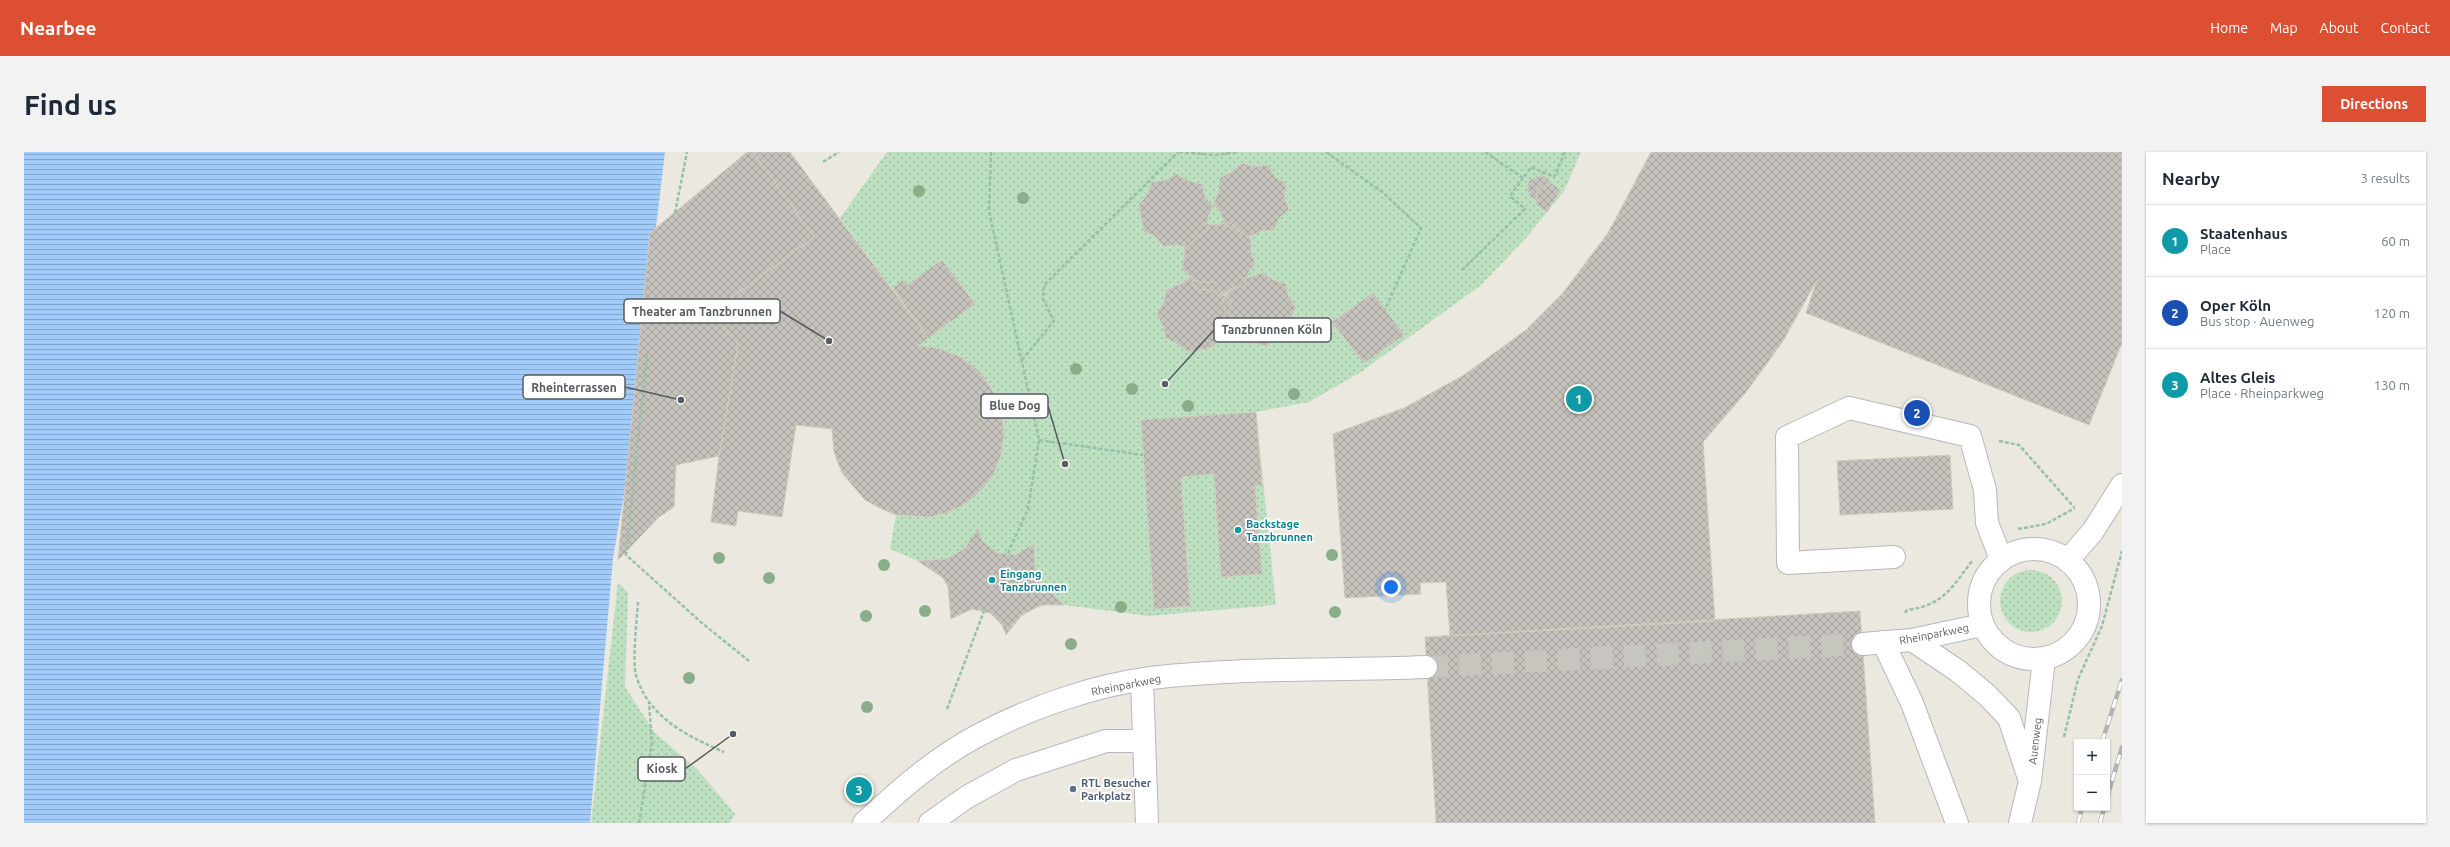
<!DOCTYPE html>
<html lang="en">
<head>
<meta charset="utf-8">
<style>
	:root { --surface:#fff; --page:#f2f2f3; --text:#1f2937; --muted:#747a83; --line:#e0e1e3; --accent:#dd4f33 }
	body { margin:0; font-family:Ubuntu,sans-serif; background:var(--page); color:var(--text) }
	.controls { position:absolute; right:12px; bottom:12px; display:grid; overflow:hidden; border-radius:0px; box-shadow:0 1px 3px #0004 }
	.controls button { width:36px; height:36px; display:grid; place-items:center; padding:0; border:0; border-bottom:1px solid var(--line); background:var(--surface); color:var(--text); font:20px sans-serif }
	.you { position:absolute; left:1367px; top:435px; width:14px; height:14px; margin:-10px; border:3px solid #fff; border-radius:50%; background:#1a73e8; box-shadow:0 0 0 6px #1a73e833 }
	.badge { display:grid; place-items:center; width:26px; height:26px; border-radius:50%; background:var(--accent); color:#fff; font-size:13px; font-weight:700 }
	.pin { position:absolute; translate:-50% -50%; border:2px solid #fff; box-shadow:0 1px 4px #0006 }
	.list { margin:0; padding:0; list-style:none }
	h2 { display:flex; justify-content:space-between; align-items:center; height:52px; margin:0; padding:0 16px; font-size:17px }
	h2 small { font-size:13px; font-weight:400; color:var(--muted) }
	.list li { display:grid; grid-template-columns:26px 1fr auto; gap:12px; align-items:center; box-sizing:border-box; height:72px; padding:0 16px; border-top:1px solid var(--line) }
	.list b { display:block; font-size:15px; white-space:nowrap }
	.list p { margin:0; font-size:13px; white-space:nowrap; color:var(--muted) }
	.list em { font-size:13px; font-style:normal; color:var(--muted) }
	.map { position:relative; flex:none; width:2098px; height:671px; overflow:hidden; border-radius:0px }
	header { display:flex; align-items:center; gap:24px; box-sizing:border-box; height:56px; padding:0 20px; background:var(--accent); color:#fff }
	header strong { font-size:19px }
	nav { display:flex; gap:22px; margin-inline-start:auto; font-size:14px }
	.intro { display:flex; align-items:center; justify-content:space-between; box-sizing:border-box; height:96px; padding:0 24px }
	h1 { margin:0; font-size:28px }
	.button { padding:10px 18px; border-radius:0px; background:var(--accent); color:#fff; font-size:14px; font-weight:700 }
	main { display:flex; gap:24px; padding:0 24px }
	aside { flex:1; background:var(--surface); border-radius:0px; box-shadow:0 1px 3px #0004 }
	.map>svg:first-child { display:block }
	.grass { fill:url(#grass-dots) }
	.water { fill:url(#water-rules) }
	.building { fill:url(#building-cross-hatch); stroke:#cfcbbe }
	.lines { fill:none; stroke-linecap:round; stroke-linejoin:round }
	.minor-tunnel { stroke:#c6c6bf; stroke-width:22; stroke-dasharray:22 11; stroke-linecap:butt }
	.minor-casing { stroke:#b5b7bc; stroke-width:24 }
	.path { stroke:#97c1a7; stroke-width:2.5; stroke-dasharray:4 2; stroke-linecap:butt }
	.minor { stroke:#fff; stroke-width:22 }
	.rail-casing { stroke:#b2b3b3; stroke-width:4.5 }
	.rail { stroke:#fff; stroke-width:3; stroke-dasharray:9; stroke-linecap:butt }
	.tree { fill:#89ae89 }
	.culture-dot { fill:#0f9aa8; stroke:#fff; stroke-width:1.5 }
	.service-dot { fill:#5c6f8a; stroke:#fff; stroke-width:1.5 }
	.labels { text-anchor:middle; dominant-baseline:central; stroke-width:3.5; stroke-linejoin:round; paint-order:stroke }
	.culture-label { font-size:11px; font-weight:bold; fill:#0d838f; stroke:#fff; text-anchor:start }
	.street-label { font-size:11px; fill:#585b60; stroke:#fff }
	.service-label { font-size:11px; font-weight:bold; fill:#4e5e75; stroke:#fff; text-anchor:start }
	.leader { fill:none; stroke:#585b60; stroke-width:1.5 }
	.callout-dot { fill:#585b60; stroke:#fff; stroke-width:1.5 }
	.callout { fill:#fff; stroke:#585b60; stroke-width:1.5 }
	.callout-label { font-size:12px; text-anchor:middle; font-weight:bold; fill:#585b60 }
</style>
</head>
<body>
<header>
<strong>Nearbee</strong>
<nav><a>Home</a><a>Map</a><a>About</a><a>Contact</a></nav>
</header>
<div class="intro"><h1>Find us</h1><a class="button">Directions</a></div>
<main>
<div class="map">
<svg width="2098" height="671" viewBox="0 0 2098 671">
	<defs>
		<pattern id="grass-dots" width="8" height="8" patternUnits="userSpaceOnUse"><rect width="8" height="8" fill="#bde1c0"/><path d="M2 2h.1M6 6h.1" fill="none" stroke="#9cb99f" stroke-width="1.8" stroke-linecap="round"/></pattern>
		<pattern id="water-rules" width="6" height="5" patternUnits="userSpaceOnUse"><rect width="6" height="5" fill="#a1cbf9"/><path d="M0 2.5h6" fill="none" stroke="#86a8cd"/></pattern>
		<pattern id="building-cross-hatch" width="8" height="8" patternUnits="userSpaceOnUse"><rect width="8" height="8" fill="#c6c3bd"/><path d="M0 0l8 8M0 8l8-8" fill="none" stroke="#a4a19d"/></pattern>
	</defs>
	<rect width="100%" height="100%" fill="#ebe9df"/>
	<path class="grass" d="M863 0H1557L1540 39 1503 85 1456 134 1337 220 1285 250 1232 260 1252 453 1125 464 1040 453 973 430 894 409 866 397 872 363C996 382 1025 209 894 194L904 186 816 66Z
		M1976 449a31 31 0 1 1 62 0a31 31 0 1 1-62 0Z
		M594 430 604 441 601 535 631 581 673 617 711 662 706 671H567Z"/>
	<path class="water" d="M0 0H641L600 342 589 406 566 671H0Z"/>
	<path class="building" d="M723 0H729L790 85 687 161 714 193 695 304 652 313 650 355 635 365 594 408 626 81Z
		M729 0H766L904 186 894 194 913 196 937 205 955 219 968 237 978 262 980 282 977 303 969 323 957 338 943 351 925 360 906 365 872 363 856 356 841 348 818 321 810 300 808 277 772 273 758 365 714 359 712 374 687 370 695 304 714 193 687 161 790 85Z
		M1627 0H2098V191L2065 273 1782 161 1793 128 1759 189 1723 239 1679 290 1691 469 1426 484 1422 430 1396 431 1397 442 1321 446 1309 282 1380 256 1440 223 1502 178 1539 141 1584 81Z
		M1218 11 1231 15 1244 13 1251 25 1262 31 1260 45 1265 57 1255 66 1250 78 1237 79 1224 85 1214 78 1201 74 1197 61 1190 51 1195 38 1196 26 1208 20Z
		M1153 22 1165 29 1178 32 1181 45 1189 55 1184 65V78L1172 85 1162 95 1152 92 1140 95 1132 85 1120 79 1115 53 1123 43 1128 30 1142 28Z
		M1514 24 1522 25 1527 31 1526 33 1517 34 1512 41 1513 49 1507 45 1503 37 1505 29Z
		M1527 31 1536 38 1523 60 1512 52V41L1517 34 1526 33Z
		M1206 70 1216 80 1227 87V100L1231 112 1224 121 1220 134 1207 137 1197 144 1186 138 1172 137 1167 125 1158 116 1161 103 1160 90 1171 82 1179 71 1192 73Z
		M918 108 951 152 904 186 869 136 879 128 883 133Z
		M1239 121 1249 128 1262 132 1264 143 1272 156 1266 167 1265 180 1253 185 1243 194 1230 191H1217L1211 181 1200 173 1201 160 1199 147 1208 137 1214 126 1227 125Z
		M1165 126 1177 130H1190L1197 141 1207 150 1205 163 1206 176 1189 195 1164 200 1154 192 1142 186 1139 174 1133 162 1140 150 1142 138 1155 133Z
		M1349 141 1380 183 1340 211 1308 170Z
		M1232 260 1238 333 1231 334 1238 422 1197 425 1190 322 1157 325 1166 454 1130 457 1117 268Z
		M1926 303 1929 357 1816 363 1813 309Z
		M954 376 958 389 974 401 991 403 1010 392 1011 418 1017 431 1040 453H1019L1011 456 997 464 982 483 978 473 966 461 948 457 927 467 924 435 919 426 894 409 921 407 932 402 942 395Z
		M1836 459 1851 671H1412L1401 485Z"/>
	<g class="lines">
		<path class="minor-tunnel" d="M1402 515 1839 492"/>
		<g class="minor-casing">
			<path id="minor" d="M1955 452a55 55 0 1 1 110 0a55 55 0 1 1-110 0Z
				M1870 405 1764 411 1763 285 1825 256 1946 284 1961 338 1963 371 1977 407
				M2044 408 2069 379 2098 333
				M1888 488 1934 519 1963 543 1985 566 2006 629
				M1859 490 1888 551 1933 671
				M1839 492 1888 488 1958 473
				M1118 528 1123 671
				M840 671C875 638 913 605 955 583 1005 556 1071 533 1127 526 1219 515 1311 519 1402 515
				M906 671 943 645 992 618 1082 589H1118
				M1996 671 2006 629 2020 507"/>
		</g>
		<path class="path" d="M967 0 965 59 1015 288 1004 357 983 403
			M1155 0 1191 3 1214 0
			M1302 0 1358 40 1397 76 1361 158
			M1461 0 1499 26 1507 15 1530 25 1541 0
			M799 10 815 0
			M651 61 663 0
			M1438 118 1501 57 1486 44 1499 26
			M623 203 602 403 678 471 725 509
			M998 208 1030 169 1019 147 1020 133 1154 0
			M1015 288 1119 303
			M1975 289 1995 293 2050 355
			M1994 377 2022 372 2051 356
			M614 450C613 465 608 510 612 523 624 565 663 584 700 600
			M1881 461 1883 458C1920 453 1928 435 1948 409
			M923 557 960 459
			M2040 585 2054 527 2078 474 2098 399
			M615 671 628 591 625 551"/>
		<use href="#minor" class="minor"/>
		<g class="rail-casing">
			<path id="rail" d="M2078 590 2098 528
				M2083 646 2098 595
				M2054 671 2058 656
				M2076 671 2080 656"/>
		</g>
		<use href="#rail" class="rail"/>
	</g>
	<g class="tree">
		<circle cx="895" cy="39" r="6"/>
		<circle cx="999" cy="46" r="6"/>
		<circle cx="1052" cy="217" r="6"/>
		<circle cx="1108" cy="237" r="6"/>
		<circle cx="1270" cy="242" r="6"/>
		<circle cx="1164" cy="254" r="6"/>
		<circle cx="1308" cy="403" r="6"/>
		<circle cx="695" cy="406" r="6"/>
		<circle cx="860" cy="413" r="6"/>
		<circle cx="745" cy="426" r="6"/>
		<circle cx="1097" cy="455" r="6"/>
		<circle cx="901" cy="459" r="6"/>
		<circle cx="1311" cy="460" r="6"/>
		<circle cx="842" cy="464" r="6"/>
		<circle cx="1047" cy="492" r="6"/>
		<circle cx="665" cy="526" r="6"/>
		<circle cx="843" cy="555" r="6"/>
	</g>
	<g class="culture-dot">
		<circle cx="1214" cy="378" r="4"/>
		<circle cx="968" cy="428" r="4"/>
	</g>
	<circle class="service-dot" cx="1049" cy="637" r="4"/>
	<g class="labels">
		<g class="culture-label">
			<text x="1222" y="372">Backstage<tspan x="1222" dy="13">Tanzbrunnen</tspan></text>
			<text x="976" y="422">Eingang<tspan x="976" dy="13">Tanzbrunnen</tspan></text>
		</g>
		<g class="street-label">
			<text transform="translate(1910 482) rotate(-11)">Rheinparkweg</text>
			<text transform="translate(1102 533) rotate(-11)">Rheinparkweg</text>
			<text transform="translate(2011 589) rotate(-83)">Auenweg</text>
		</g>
		<g class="service-label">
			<text x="1057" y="631">RTL Besucher<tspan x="1057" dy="13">Parkplatz</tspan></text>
		</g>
	</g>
	<path class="leader" d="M805 189L756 159M1141 232L1190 178M657 248L601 235M1041 312L1024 254M709 582L661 617"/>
	<g class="callout-dot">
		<circle cx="805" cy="189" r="4"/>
		<circle cx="1141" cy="232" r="4"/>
		<circle cx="657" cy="248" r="4"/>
		<circle cx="1041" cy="312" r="4"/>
		<circle cx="709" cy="582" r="4"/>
	</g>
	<g class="callout">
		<rect x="600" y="147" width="156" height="24" rx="4"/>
		<rect x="1190" y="166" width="117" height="24" rx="4"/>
		<rect x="499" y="223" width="102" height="24" rx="4"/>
		<rect x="957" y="242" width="67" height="24" rx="4"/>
		<rect x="614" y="605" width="47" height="24" rx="4"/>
	</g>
	<g class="callout-label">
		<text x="678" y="164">Theater am Tanzbrunnen</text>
		<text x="1248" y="182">Tanzbrunnen Köln</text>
		<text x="550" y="240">Rheinterrassen</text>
		<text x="991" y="258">Blue Dog</text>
		<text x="638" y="621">Kiosk</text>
	</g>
</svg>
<div class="controls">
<button>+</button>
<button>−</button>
</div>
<div class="you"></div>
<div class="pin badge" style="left:1555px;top:247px;background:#0f9aa8">1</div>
<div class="pin badge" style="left:1893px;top:261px;background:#1a4fb4">2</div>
<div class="pin badge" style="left:835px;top:638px;background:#0f9aa8">3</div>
</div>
<aside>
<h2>Nearby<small>3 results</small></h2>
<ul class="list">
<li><span class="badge" style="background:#0f9aa8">1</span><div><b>Staatenhaus</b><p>Place</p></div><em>60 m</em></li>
<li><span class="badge" style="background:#1a4fb4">2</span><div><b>Oper Köln</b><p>Bus stop · Auenweg</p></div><em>120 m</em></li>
<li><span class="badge" style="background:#0f9aa8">3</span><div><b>Altes Gleis</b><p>Place · Rheinparkweg</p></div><em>130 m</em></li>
</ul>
</aside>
</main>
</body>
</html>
